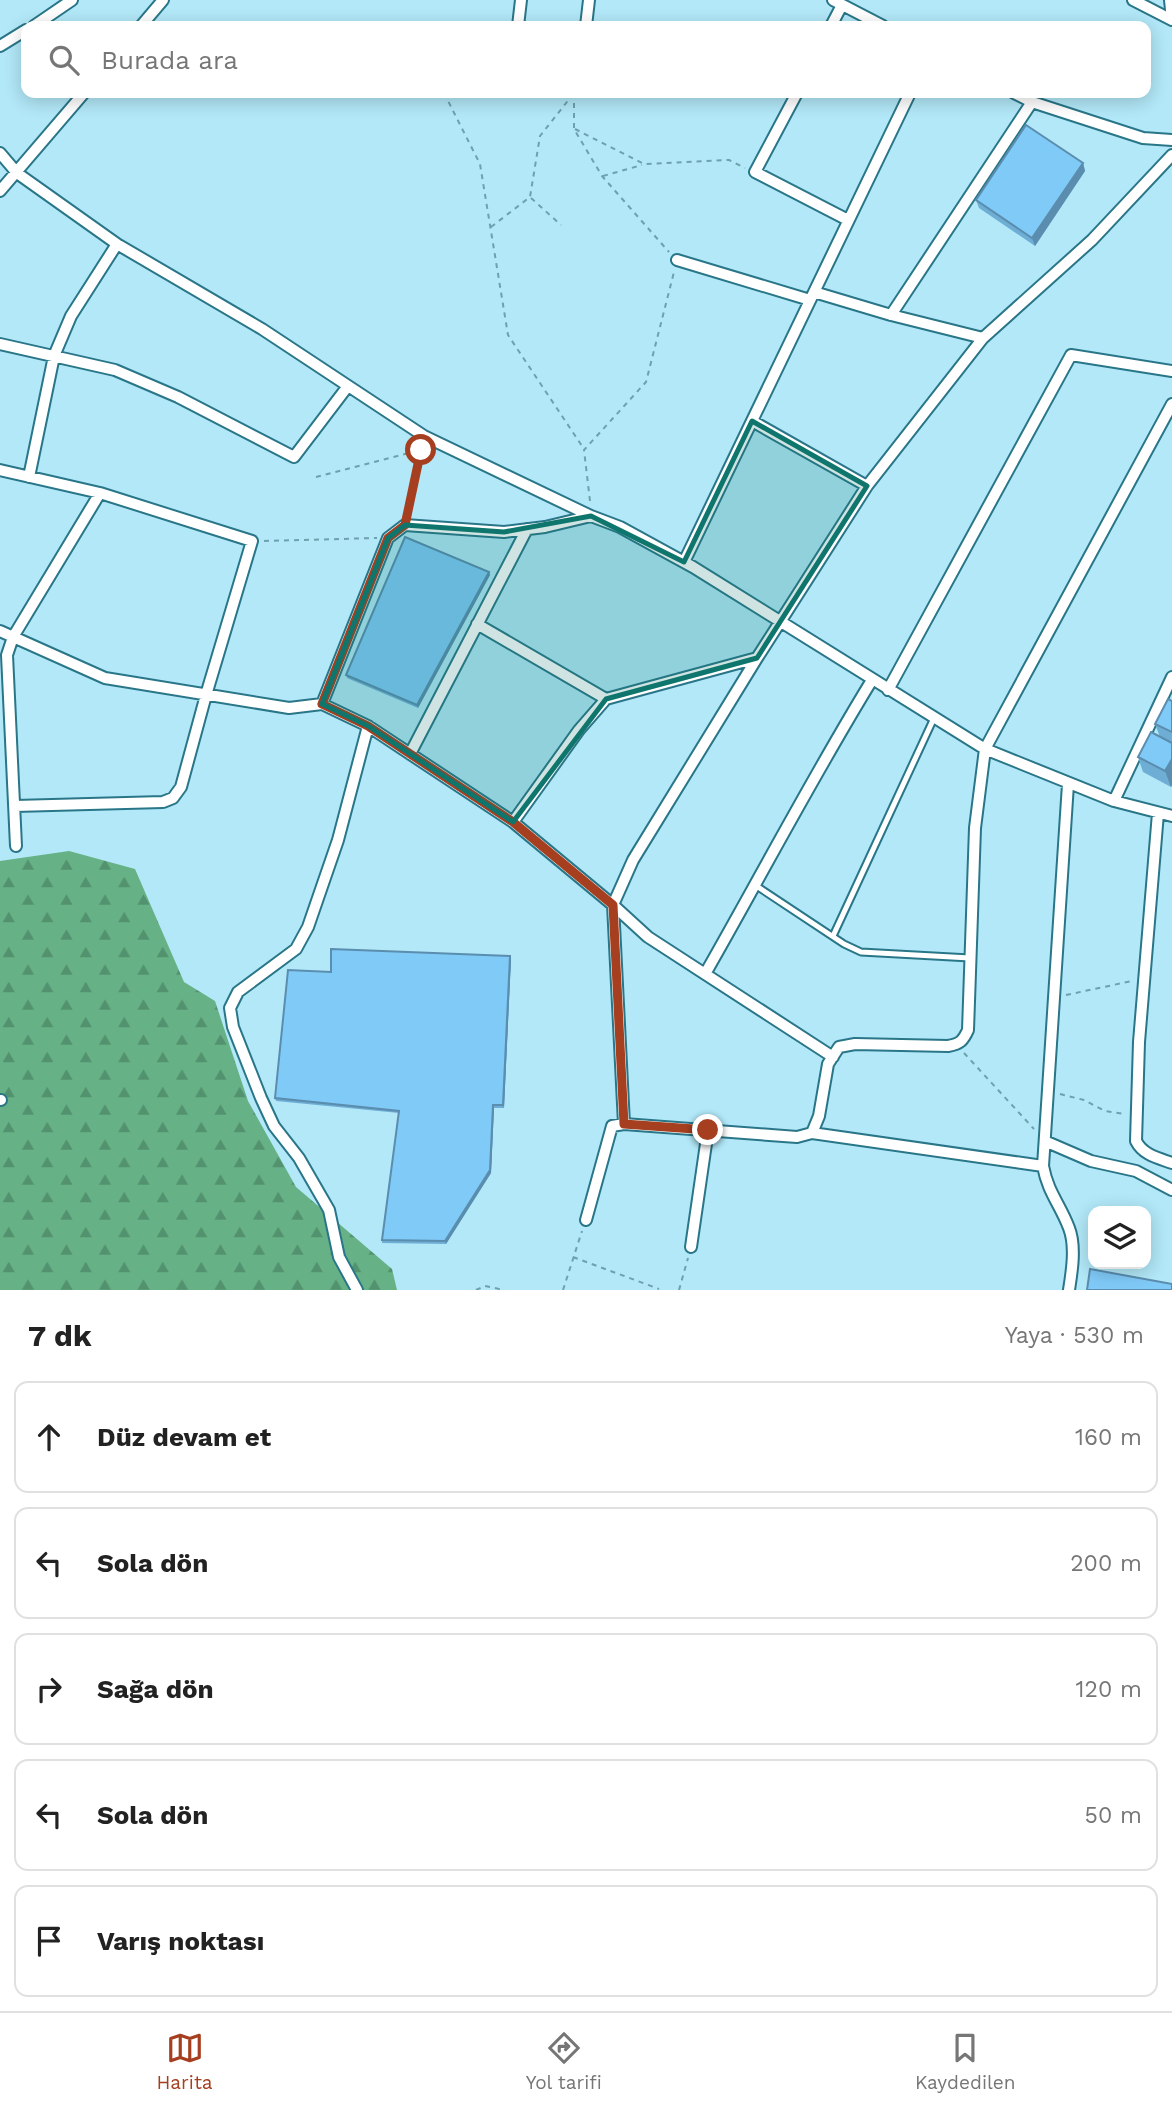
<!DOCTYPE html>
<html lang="tr">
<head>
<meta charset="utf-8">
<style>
	:root { --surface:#fff; --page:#f2f2f2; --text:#222; --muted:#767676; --line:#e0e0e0; --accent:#a63f1f }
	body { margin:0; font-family:"Work Sans",sans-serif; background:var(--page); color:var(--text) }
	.controls { position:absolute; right:21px; bottom:21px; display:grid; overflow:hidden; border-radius:14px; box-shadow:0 4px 18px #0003 }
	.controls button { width:63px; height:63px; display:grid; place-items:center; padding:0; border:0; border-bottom:2px solid var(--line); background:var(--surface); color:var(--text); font:35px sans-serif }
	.stop { position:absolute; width:21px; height:21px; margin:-16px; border:5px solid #a63f1f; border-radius:50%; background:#fff }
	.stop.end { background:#a63f1f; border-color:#fff; box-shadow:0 2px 7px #0008 }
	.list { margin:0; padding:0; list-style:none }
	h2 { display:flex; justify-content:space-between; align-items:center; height:91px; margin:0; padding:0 28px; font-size:30px }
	h2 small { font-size:23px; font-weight:400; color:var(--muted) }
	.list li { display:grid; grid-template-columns:46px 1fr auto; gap:21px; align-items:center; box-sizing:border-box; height:112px; margin:0 14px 14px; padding:0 14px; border:2px solid var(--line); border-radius:14px }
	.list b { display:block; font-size:26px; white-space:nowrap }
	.list em { font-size:23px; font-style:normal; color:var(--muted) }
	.icon { flex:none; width:38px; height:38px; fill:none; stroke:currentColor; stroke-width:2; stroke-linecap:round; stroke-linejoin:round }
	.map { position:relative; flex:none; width:1172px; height:1290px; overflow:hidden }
	.search { position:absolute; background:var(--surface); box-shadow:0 4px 18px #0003; left:21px; right:21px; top:21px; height:77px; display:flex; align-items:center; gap:18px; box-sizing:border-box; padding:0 24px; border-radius:14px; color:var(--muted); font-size:26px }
	.sheet { height:721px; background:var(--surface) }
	nav { display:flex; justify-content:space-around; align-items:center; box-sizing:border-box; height:98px; border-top:2px solid var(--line); background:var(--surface); font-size:19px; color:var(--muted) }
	nav a { display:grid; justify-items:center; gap:4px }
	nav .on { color:var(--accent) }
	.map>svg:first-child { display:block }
	.forest { fill:url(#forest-firs) }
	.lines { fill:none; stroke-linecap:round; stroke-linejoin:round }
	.service-casing { stroke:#297688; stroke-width:9 }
	.minor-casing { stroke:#297688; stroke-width:14 }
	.path { stroke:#6fa0ae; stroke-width:2; stroke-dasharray:5 5; stroke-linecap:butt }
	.service { stroke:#fff; stroke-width:5 }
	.minor { stroke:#fff; stroke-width:10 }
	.wall { fill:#6eaed5 }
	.shaded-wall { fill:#5a8dae }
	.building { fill:#80caf8; stroke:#5a8dae; stroke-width:2 }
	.route { stroke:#a63f1f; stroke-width:9 }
	.marked { fill:#0f766e; fill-opacity:0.2; stroke:#0f766e; stroke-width:5; stroke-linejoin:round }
</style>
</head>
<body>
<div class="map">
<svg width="1172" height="1290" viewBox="0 0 1172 1290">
	<defs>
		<pattern id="forest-firs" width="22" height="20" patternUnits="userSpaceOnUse" patternTransform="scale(1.75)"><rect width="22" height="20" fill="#66b185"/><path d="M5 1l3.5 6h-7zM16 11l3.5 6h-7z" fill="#53926f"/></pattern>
	</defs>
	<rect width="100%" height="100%" fill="#b2e8f8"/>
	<path class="forest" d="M69 851 135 869 184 982 215 1001 248 1101 296 1187 392 1269 397 1290H0V861Z"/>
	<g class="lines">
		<g class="service-casing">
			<path id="service" d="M755 885 844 944 861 952 970 958
				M833 936 934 718"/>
		</g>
		<g class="minor-casing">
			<path id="minor" d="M833 0 883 26
				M1133 0 1172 20
				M1170 0 1172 20
				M34 26 72 0
				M141 26 163 0
				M518 26 521 0
				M586 26 589 0
				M831 26 842 5
				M0 46 26 30
				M797 93 755 172 848 220
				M1014 93 1032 102 1143 138 1172 140
				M0 153 17 173 117 244 262 329 424 436 591 516
				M0 191 84 93
				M677 260 810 300
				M814 292 891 315 983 338
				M891 315 1032 102
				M0 344 115 370 178 397 294 457 348 386
				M752 421 867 486
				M0 470 100 493
				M29 477 54 356 71 316 117 244
				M684 562 910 93
				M477 624 606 699
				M0 631 105 678 289 708 322 704 368 726 338 840 308 927 296 949 238 992 230 1008 233 1027 261 1098 274 1126 299 1158 329 1210 339 1257 357 1290
				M888 690 1071 355 1172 371
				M322 704 388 538 405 525 504 532 545 527 591 516 620 527 693 567 985 749 1114 801 1172 816
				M368 726 513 822 613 905 624 1124
				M410 754 527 529
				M1068 784 1043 1166C1048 1193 1060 1204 1069 1228 1076 1246 1072 1271 1069 1290
				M1114 801 1172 677
				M15 806 163 802 173 798 181 787 206 695 252 541 100 493 13 637 7 655 16 846
				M1158 813 1139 1042 1136 1141C1143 1155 1158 1158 1172 1163
				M513 822 579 730 606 699 757 658
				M705 974C761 876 813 776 872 680
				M833 1057 648 937 613 905 633 860 757 658 867 486 983 338 1092 240 1172 155
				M0 1100H1
				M812 1133 1043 1166
				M1047 1142 1091 1161 1136 1171 1172 1190
				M586 1220 612 1126 624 1124 797 1137 812 1133 819 1116 828 1064 839 1047 855 1044 948 1046C960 1044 963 1041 968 1030L975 828 985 749 1172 404
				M691 1247 708 1130"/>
		</g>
		<path class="path" d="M444 93 480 164 508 335 584 449
			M574 93V129L602 176 669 252
			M575 129 644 164 729 160 745 168
			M603 176 642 165
			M531 198 561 225
			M491 227 530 197 540 136 574 93
			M316 477 421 450
			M590 501 584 450 646 382 674 272
			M407 514 421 451
			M264 541 377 538
			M1066 995 1132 981
			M964 1053 1034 1129
			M1060 1094 1084 1100 1105 1111 1124 1114
			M573 1257 659 1289
			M476 1290 485 1286 504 1290
			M563 1290 582 1231
			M679 1290 688 1258"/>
		<use href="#service" class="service"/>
		<use href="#minor" class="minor"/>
	</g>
	<path class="wall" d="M1083 163 1085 171 1035 246 979 208 976 200Z
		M489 572 490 575 418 708 347 678 346 675Z
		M1172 701V785L1171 787 1143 772 1138 757 1160 737 1155 724Z
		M511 959 504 1108H494L491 1173 446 1244 382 1243V1240L399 1113 276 1101 275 1098 331 972Z"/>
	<path class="shaded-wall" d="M1083 163 1085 171 1035 246 1032 238Z
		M489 572 490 575 418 708 417 705Z
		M1172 759V785L1171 787 1165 771Z
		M510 956 511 959 504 1108 503 1105Z
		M493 1105 494 1108 491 1173 446 1244 445 1241Z"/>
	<path class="building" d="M1026 125 1083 163 1032 238 976 200Z
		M405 537 489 572 417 705 346 675Z
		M1168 699 1172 701V732L1155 724Z
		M1151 732 1172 743V759L1165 771 1138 757Z
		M331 949 510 956 503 1105H493L490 1170 445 1241 382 1240 399 1111 275 1098 288 970 331 972Z
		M1090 1269 1172 1284V1290H1087Z"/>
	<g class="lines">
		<path class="route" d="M421 450 405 525 388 538 322 704 368 726 513 822 613 905 624 1124 708 1130"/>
	</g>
	<path class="marked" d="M752 421 867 486 757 658 606 699 513 822 368 726 322 704 388 538 405 525 504 532 591 516 684 562Z"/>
</svg>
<div class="controls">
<button><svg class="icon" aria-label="layers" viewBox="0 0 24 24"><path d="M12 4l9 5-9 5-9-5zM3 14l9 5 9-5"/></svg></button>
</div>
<div class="stop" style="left:421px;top:450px"></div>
<div class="stop end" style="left:708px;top:1130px"></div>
<div class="search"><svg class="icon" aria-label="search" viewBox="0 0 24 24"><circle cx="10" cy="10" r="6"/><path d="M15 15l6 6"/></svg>Burada ara</div>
</div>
<section class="sheet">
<h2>7 dk<small>Yaya · 530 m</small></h2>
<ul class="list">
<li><svg class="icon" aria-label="ahead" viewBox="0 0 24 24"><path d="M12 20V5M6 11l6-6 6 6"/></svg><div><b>Düz devam et</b></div><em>160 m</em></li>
<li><svg class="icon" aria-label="left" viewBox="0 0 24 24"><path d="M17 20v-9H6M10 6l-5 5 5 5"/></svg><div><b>Sola dön</b></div><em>200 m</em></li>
<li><svg class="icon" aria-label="right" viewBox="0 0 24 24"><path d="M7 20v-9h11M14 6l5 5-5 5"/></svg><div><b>Sağa dön</b></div><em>120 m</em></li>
<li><svg class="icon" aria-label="left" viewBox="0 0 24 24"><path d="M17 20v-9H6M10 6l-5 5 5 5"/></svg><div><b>Sola dön</b></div><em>50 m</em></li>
<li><svg class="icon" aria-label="arrive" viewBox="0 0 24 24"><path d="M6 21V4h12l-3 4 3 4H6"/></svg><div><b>Varış noktası</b></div></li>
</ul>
</section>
<nav>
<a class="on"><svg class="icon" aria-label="map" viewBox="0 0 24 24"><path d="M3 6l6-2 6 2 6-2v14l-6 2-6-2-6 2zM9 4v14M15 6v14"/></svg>Harita</a>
<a><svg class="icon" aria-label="directions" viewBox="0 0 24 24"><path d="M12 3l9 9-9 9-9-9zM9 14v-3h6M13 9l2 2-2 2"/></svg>Yol tarifi</a>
<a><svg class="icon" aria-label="saved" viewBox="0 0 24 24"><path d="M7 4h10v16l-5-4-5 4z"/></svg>Kaydedilen</a>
</nav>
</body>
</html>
